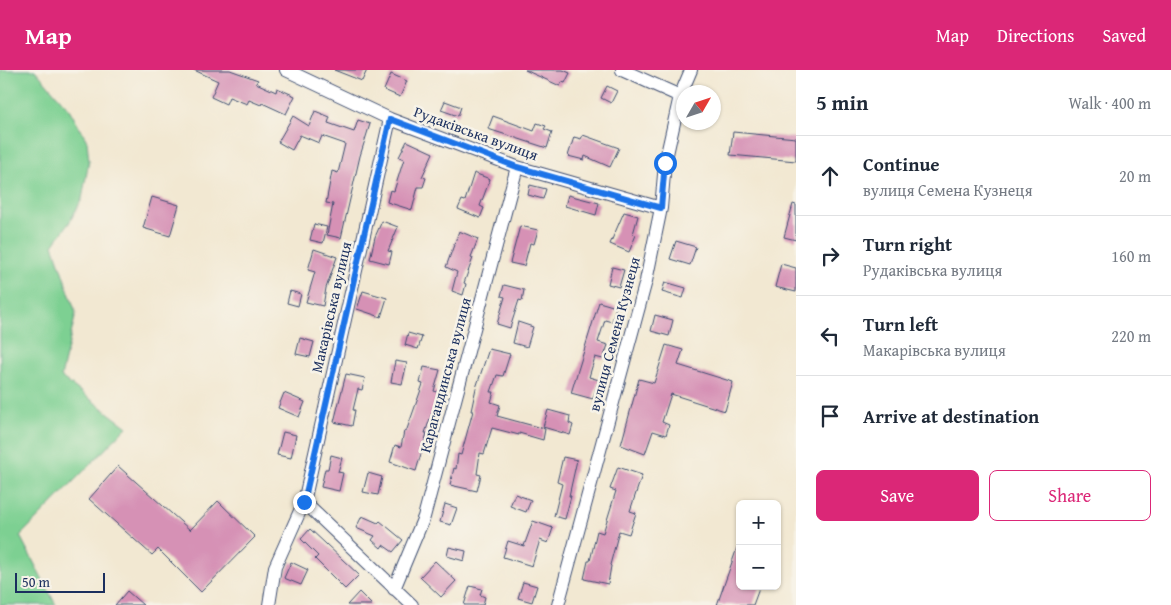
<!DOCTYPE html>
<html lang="en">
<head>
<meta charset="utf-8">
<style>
	:root { --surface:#fff; --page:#f6f6f7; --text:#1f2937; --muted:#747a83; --line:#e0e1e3; --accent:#db2777 }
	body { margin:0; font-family:"Gentium Book Plus",serif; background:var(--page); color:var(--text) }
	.controls { position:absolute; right:15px; bottom:15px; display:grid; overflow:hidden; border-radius:8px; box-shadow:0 1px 4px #0004 }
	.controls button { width:45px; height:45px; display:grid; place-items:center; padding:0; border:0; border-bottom:1px solid var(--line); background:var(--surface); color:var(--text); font:25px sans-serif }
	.compass { position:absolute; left:676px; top:15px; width:45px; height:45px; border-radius:50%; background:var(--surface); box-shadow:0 1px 4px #0004; rotate:51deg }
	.scale { position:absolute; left:15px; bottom:12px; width:90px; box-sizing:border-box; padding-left:5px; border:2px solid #1b2f5e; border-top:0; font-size:14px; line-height:18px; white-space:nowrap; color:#1b2f5e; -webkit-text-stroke:4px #f7f3e8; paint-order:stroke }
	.stop { position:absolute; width:15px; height:15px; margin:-11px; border:4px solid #1a73e8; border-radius:50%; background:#fff }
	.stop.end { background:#1a73e8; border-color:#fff; box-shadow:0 1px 5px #0008 }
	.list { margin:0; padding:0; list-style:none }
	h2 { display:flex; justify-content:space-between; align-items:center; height:65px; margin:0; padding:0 20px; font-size:21px }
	h2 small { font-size:16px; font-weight:400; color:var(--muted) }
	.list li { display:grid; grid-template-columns:32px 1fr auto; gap:15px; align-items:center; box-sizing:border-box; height:80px; padding:0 20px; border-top:1px solid var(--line) }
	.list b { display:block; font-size:19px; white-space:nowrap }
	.list p { margin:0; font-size:16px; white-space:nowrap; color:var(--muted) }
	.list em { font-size:16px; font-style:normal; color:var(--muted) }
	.actions { display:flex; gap:10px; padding:15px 20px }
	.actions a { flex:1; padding:11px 0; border:1px solid var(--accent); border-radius:8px; text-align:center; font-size:18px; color:var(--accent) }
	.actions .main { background:var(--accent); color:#fff }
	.icon { flex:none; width:28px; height:28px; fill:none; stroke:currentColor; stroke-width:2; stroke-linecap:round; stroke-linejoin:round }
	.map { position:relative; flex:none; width:796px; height:535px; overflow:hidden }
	header { display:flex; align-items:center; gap:30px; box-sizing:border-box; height:70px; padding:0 25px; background:var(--accent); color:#fff }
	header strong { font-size:24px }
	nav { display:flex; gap:28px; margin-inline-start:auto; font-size:18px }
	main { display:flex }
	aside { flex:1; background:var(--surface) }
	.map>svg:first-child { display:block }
	.green { fill:#7dd092; stroke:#4c8078 }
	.building { fill:#d691b5 }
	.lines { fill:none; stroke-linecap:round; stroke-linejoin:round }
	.minor-casing { stroke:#3b4b6f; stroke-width:14 }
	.minor { stroke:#fff; stroke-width:12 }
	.route { stroke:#1a73e8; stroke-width:6 }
	.labels { text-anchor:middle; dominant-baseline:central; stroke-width:5; stroke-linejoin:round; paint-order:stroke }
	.street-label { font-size:15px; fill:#1b2f5e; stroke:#f7f3e8 }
</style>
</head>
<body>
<header>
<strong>Map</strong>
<nav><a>Map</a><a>Directions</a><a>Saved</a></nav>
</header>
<main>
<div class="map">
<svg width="796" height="535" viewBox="0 0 796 535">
	<rect width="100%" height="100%" fill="#f7f3e8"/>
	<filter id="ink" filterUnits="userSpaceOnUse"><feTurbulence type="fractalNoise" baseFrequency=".02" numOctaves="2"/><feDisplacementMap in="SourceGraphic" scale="10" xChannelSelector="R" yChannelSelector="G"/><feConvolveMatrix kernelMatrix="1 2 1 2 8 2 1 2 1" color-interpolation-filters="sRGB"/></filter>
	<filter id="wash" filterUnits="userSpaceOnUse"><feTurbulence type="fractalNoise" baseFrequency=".0096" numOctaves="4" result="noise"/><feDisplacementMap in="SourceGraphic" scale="20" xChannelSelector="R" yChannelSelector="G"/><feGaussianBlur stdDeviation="1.12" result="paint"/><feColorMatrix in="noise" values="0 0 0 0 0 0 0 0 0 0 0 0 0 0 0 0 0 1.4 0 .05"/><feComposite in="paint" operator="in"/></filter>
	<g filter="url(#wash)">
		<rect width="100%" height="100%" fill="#f2e8d2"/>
		<path class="green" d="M0 0H35L69 39 87 71 89 91 82 129 69 153 53 175 76 243 61 307 127 357 20 466 56 535H0Z"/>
		<g id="blocks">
			<path class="building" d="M194 0H230L258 10 256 13 276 22 277 18 295 26 286 44 262 33 261 35 249 30 247 34 229 27 226 34 211 27 218 11Z
				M334 0H367L362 11Z
				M525 0H563L570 3 565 13 562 12 560 16Z
				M391 4 407 11 400 27 384 20Z
				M607 16 617 21 611 33 601 28Z
				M445 31 461 37 458 46 441 40Z
				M315 41 330 47 328 53 354 62 358 50 370 54 360 86 341 168 327 165 333 134 326 133 332 101 338 103 345 74 322 66 319 73 300 65 292 80 278 72 293 46 309 56Z
				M493 46 534 61 537 53 546 56 544 59 552 62 547 78 488 59Z
				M733 62 796 68V91L730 85Z
				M583 65 619 78 610 97 585 86 584 90 568 86 574 67 581 69Z
				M407 71 433 83 422 107 426 108 423 117H418L412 140 387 132 390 120 394 121 404 89 399 87Z
				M474 103 490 109 480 136 484 138 480 148 458 139 462 130 465 131Z
				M530 115 546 119 543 129 528 125Z
				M568 125 599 133 596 145 565 136Z
				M152 127 179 135 170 166 143 158Z
				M793 134 796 135V170L784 167Z
				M624 142 638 146 633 164 636 165 629 182 610 174Z
				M382 151 398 157 388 181 392 182 389 194 370 189 375 167Z
				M314 154 327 157 323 173 310 170Z
				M520 156 538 160 534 174 530 173 524 196 510 193Z
				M459 161 478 169 471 187 473 188 464 213 466 214 463 225 452 221 457 202 446 197Z
				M676 171 696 177 690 195 670 189Z
				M314 179 337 187 326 218 323 236 306 232 315 202 308 200Z
				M781 194 796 198V222L775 217Z
				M612 197 624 200 619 217 608 214Z
				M665 212 686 218 683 228 662 222Z
				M504 215 524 220 522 231 519 230 510 258 497 254 505 227 501 226Z
				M290 221 301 224 298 236 287 233Z
				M363 221 387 228 381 247 357 239Z
				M599 232 616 237 612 252 605 250 598 272 608 275 603 289 595 287 589 307 599 310 593 329 571 323Z
				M655 245 673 250 669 266 651 261Z
				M518 252 533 257 527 277 513 273Z
				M408 263 422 267 418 279 405 275Z
				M300 268 314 272 310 287 296 284Z
				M666 275 683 280 678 295 733 312 725 341 671 324 662 352 669 355 666 365 653 361 645 384 621 375 639 309 654 313Z
				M489 279 510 284 503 306 497 305 491 322H494L491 332 500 335 497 346 545 359 543 370 519 363V365L492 358 484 384 480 383 477 404 481 405 477 421 450 415 454 398 456 399 458 384 461 385 473 341H471L476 318Z
				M395 291 407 293 402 314 391 312Z
				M424 297 440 300 434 321 439 323 425 363H427L416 401 390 392 395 375 401 377 404 361 406 362 423 314 420 313Z
				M346 304 365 308 362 320 358 319 353 340H355L352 356 334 352Z
				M284 323 305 332 299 347 278 338Z
				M548 340 570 346 569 353 573 355 570 365 543 357Z
				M283 362 296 365 291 388 277 385Z
				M331 385 342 388 338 402 343 403 339 421 321 417 325 399H328Z
				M563 387 577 390 569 426H571L565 449 554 446 562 414 557 412Z
				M118 396 190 460 218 431 255 467 201 522 158 479 152 485 89 429Z
				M618 397 642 405 630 441 636 443 629 464 619 461 610 495 611 496 608 514 584 509 588 491H590L597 461 603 463 616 421 610 419Z
				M368 403 382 407 378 425 363 422Z
				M515 424 531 430 526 442 510 436Z
				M445 434 457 438 451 455 440 452Z
				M362 446 378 453 380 451 403 470 393 482 383 475 381 478 372 470 375 466 356 458Z
				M533 451 553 458 548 473 540 470 532 496 503 487 508 471 524 476Z
				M310 459 359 505 345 519 315 489 318 486 301 469Z
				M738 475H740V516H760L753 535H717Z
				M449 477 466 481 464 491 447 486Z
				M435 491 456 511 441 527 420 507Z
				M291 492 308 500 301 515 284 508Z
				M523 512 537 516 532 532 518 528Z
				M470 516 482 519 480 525 485 527 483 535H464Z
				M127 521 143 535H115Z
				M359 522 372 535H347Z"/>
		</g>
	</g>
	<g filter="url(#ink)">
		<use href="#blocks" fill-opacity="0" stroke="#3b4b6f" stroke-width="1"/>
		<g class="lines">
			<g class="minor-casing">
				<path id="minor" d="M286 0 390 49 517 97 661 138
					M622 0 680 26
					M304 432 412 535
					M394 519 424 447 517 97
					M269 535 275 497 304 432 390 49
					M558 535 646 211 661 138 665 93 680 26 691 0"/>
			</g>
			<use href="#minor" class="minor"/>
		</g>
	</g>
	<g class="lines" filter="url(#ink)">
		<path class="route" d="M304 432 390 49 517 97 661 138 665 93"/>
	</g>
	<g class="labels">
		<g class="street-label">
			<text transform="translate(476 63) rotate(20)">Рудаківська вулиця</text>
			<text transform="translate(331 237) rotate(-77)">Макарівська вулиця</text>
			<text transform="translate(614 264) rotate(-75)">вулиця Семена Кузнеця</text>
			<text transform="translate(445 305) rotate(-75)">Карагандинська вулиця</text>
		</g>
	</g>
</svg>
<div class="controls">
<button>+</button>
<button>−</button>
</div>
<svg class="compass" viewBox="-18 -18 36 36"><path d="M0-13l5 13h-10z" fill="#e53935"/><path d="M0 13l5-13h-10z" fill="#747a83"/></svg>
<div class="scale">50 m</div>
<div class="stop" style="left:665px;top:93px"></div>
<div class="stop end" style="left:304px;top:432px"></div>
</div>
<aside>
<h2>5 min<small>Walk · 400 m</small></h2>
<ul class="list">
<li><svg class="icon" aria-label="ahead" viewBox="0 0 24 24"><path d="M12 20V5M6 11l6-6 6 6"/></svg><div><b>Continue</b><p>вулиця Семена Кузнеця</p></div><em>20 m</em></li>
<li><svg class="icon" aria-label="right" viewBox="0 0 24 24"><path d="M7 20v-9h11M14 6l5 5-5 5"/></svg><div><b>Turn right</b><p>Рудаківська вулиця</p></div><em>160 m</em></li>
<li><svg class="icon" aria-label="left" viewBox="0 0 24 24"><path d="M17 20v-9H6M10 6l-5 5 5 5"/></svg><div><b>Turn left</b><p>Макарівська вулиця</p></div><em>220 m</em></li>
<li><svg class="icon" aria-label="arrive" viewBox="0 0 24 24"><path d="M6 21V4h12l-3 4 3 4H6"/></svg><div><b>Arrive at destination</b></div></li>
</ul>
<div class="actions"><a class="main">Save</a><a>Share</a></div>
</aside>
</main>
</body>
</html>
